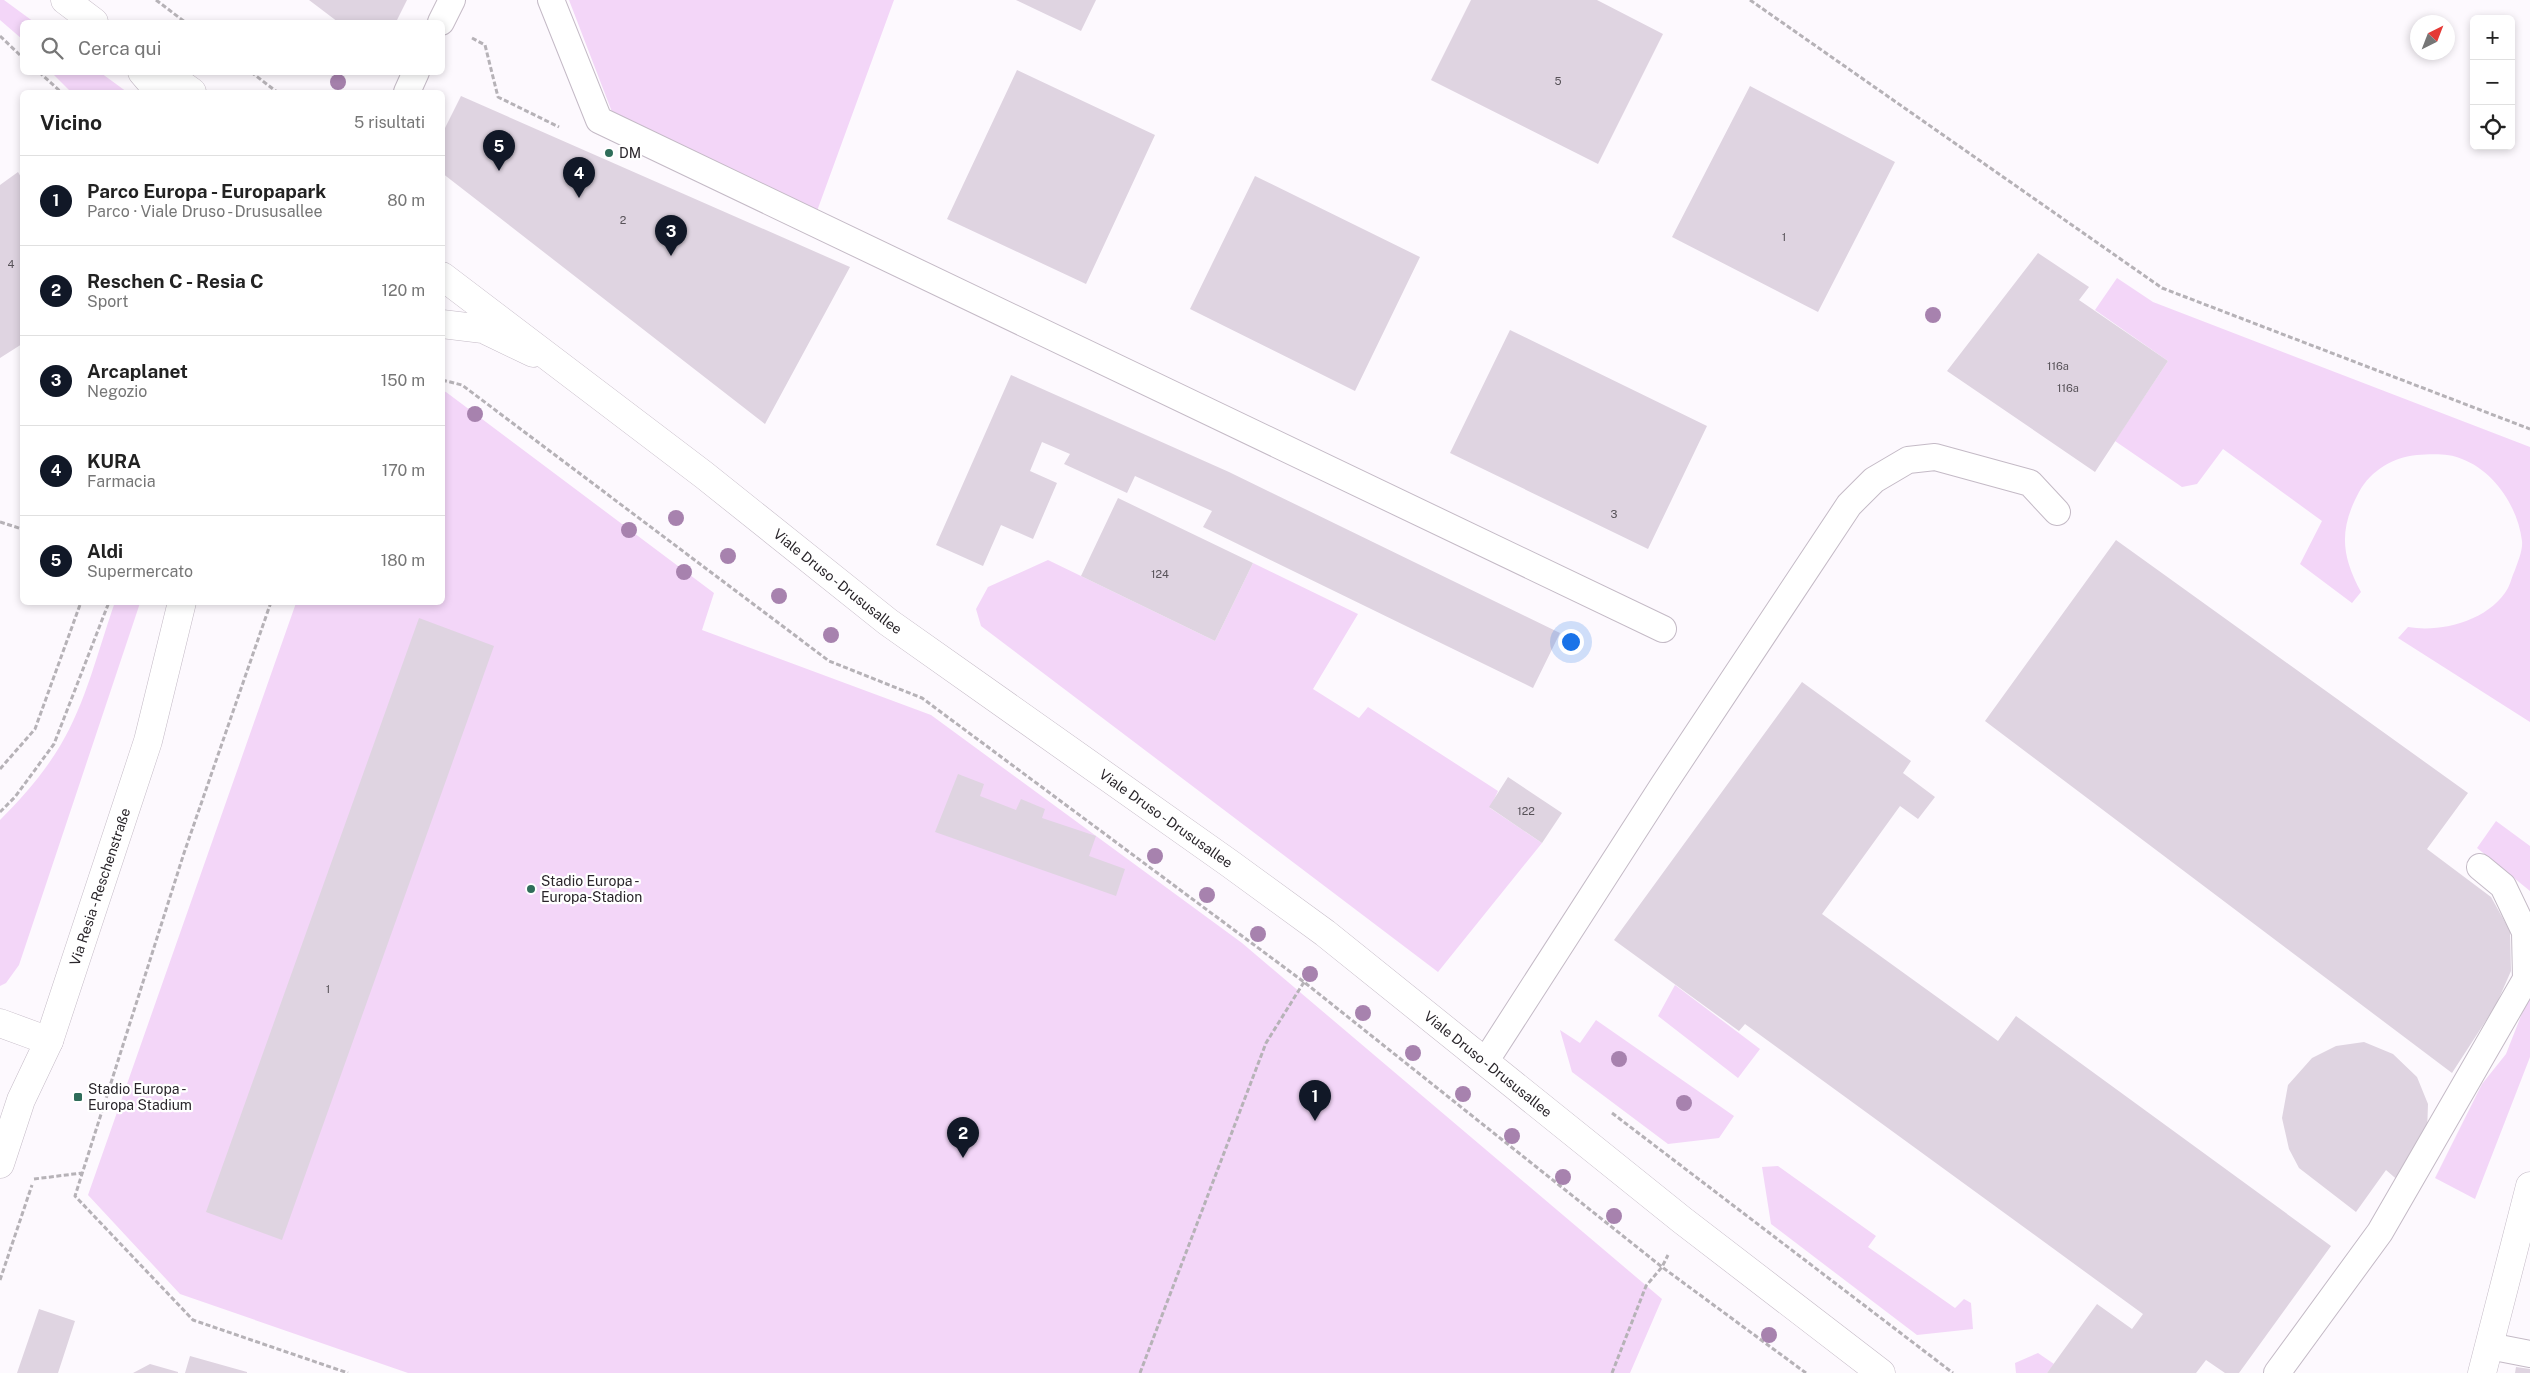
<!DOCTYPE html>
<html lang="it">
<head>
<meta charset="utf-8">
<style>
	:root { --surface:#fff; --page:#f6f6f6; --text:#222; --muted:#767676; --line:#e0e0e0; --accent:#111827 }
	body { margin:0; font-family:"Public Sans",sans-serif; background:var(--page); color:var(--text) }
	.controls { position:absolute; right:15px; top:15px; display:grid; overflow:hidden; border-radius:8px; box-shadow:0 2px 8px #0003 }
	.controls button { width:45px; height:45px; display:grid; place-items:center; padding:0; border:0; border-bottom:1px solid var(--line); background:var(--surface); color:var(--text); font:25px sans-serif }
	.compass { position:absolute; left:2410px; top:15px; width:45px; height:45px; border-radius:50%; background:var(--surface); box-shadow:0 2px 8px #0003; rotate:42deg }
	.you { position:absolute; left:1570px; top:641px; width:18px; height:18px; margin:-12px; border:4px solid #fff; border-radius:50%; background:#1a73e8; box-shadow:0 0 0 8px #1a73e833 }
	.badge { display:grid; place-items:center; width:32px; height:32px; border-radius:50%; background:var(--accent); color:#fff; font-size:16px; font-weight:700 }
	.pin { position:absolute; translate:-50% -41px; filter:drop-shadow(0 1px 2px #0008) }
	.pin::after { content:''; position:absolute; top:26px; width:18px; height:15px; background:inherit; clip-path:polygon(0 0,100% 0,50% 100%) }
	.list { margin:0; padding:0; list-style:none }
	h2 { display:flex; justify-content:space-between; align-items:center; height:65px; margin:0; padding:0 20px; font-size:21px }
	h2 small { font-size:16px; font-weight:400; color:var(--muted) }
	.list li { display:grid; grid-template-columns:32px 1fr auto; gap:15px; align-items:center; box-sizing:border-box; height:90px; padding:0 20px; border-top:1px solid var(--line) }
	.list b { display:block; font-size:19px; white-space:nowrap }
	.list p { margin:0; font-size:16px; white-space:nowrap; color:var(--muted) }
	.list em { font-size:16px; font-style:normal; color:var(--muted) }
	.icon { flex:none; width:28px; height:28px; fill:none; stroke:currentColor; stroke-width:2; stroke-linecap:round; stroke-linejoin:round }
	.map { position:relative; flex:none; width:2530px; height:1373px; overflow:hidden }
	.search { position:absolute; background:var(--surface); box-shadow:0 2px 8px #0003; left:20px; top:20px; width:425px; height:55px; display:flex; align-items:center; gap:12px; box-sizing:border-box; padding:0 18px; border-radius:8px; color:var(--muted); font-size:19px }
	.panel { position:absolute; background:var(--surface); box-shadow:0 2px 8px #0003; left:20px; top:90px; width:425px; height:515px; border-radius:8px }
	.map>svg:first-child { display:block }
	.green { fill:#f3d6f8 }
	.building { fill:#dfd4e1 }
	.lines { fill:none; stroke-linecap:round; stroke-linejoin:round }
	.lane-casing { stroke:#c4bac6; stroke-width:28 }
	.street-casing { stroke:#c4bac6; stroke-width:29 }
	.secondary-casing { stroke:#c4bac6; stroke-width:29 }
	.primary-casing { stroke:#c4bac6; stroke-width:29 }
	.path { stroke:#b6b2b7; stroke-width:3; stroke-dasharray:5 2.5; stroke-linecap:butt }
	.lane { stroke:#fff; stroke-width:26 }
	.street { stroke:#fff; stroke-width:28 }
	.secondary { stroke:#fff; stroke-width:28 }
	.primary { stroke:#fff; stroke-width:28 }
	.tree { fill:#a782ae }
	.poi-dot { fill:#2f6d5a; stroke:#fff; stroke-width:2 }
	.labels { text-anchor:middle; dominant-baseline:central; stroke-width:4.5; stroke-linejoin:round; paint-order:stroke }
	.number-label { font-size:11px; fill:#575258 }
	.poi-label { font-size:14px; fill:#2a262b; stroke:#fff; text-anchor:start }
	.street-label { font-size:14px; fill:#2a262b; stroke:#fff }
</style>
</head>
<body>
<div class="map">
<svg width="2530" height="1373" viewBox="0 0 2530 1373">
	<rect width="100%" height="100%" fill="#fdf9fe"/>
	<path class="green" d="M0 0H4L34 22H22V39L0 20Z
		M569 0H894L817 211 612 112Z
		M52 73H101L127 92H71Z
		M2117 278 2153 302 2530 447V722L2398 638 2408 627C2442 633 2490 620 2508 588 2511 582 2512 576 2515 570 2518 561 2523 550 2522 541 2518 507 2494 471 2462 459 2449 453 2431 454 2417 455 2394 457 2371 470 2359 492 2339 529 2341 555 2361 592L2352 603 2300 564 2322 521 2223 449 2197 484 2182 487 2115 441 2168 361 2095 310Z
		M443 391 446 392 714 593 702 630 931 715 1242 943 1662 1299 1630 1373H408L180 1294 88 1195 296 603 442 602Z
		M1048 560 1215 641 1253 563 1358 614 1313 689 1359 718 1368 707 1498 791 1490 808 1542 843 1438 972 981 626 976 609 988 587Z
		M115 602 140 603 19 965 6 983 0 986V820C22 798 44 773 60 746 86 703 98 650 115 602Z
		M2496 821 2530 846V891L2477 848Z
		M1675 985 1760 1049 1738 1078 1658 1016Z
		M2530 993V1057L2475 1199 2435 1178 2482 1084 2506 1054Z
		M1596 1020 1734 1116 1719 1138 1668 1144 1572 1072 1560 1030 1580 1043Z
		M1778 1166 1876 1236 1868 1247 1955 1308 1964 1299 1971 1303 1973 1329 1917 1335 1771 1224 1762 1167Z
		M2038 1353 2054 1364 2047 1373H2016L2015 1363Z"/>
	<path class="building" d="M309 0H407L396 22H338Z
		M1016 0H1096L1081 31Z
		M1471 0H1597L1663 34 1598 164 1431 80Z
		M1017 70 1155 135 1086 284 947 219Z
		M1750 86 1895 162 1818 312 1672 237Z
		M461 96 850 267 765 424 442 173V134Z
		M18 172 22 179V344L0 358V185Z
		M1255 176 1420 257 1355 391 1190 309Z
		M2038 253 2089 287 2079 300 2168 361 2095 472 1947 371Z
		M1510 330 1707 426 1648 549 1450 453Z
		M1011 375 1229 472 1560 633 1533 688 1203 527 1212 511 1135 476 1127 493 1064 464 1070 454 1042 442 1030 471 1057 483 1033 539 1001 525 983 566 936 545Z
		M1118 498 1253 563 1215 641 1081 576Z
		M2116 540 2468 793 2427 849 2491 897 2510 931 2511 971 2496 1005 2452 1073 1985 721Z
		M419 618 494 646 282 1240 206 1212Z
		M1802 682 1911 761 1903 773 1935 797 1918 819 1900 806 1822 914 1998 1041 2016 1016 2331 1246 2239 1373H2225L2206 1360 2196 1373H2047L2097 1304 2132 1329 2143 1314 1745 1024 1739 1031 1614 940Z
		M958 774 984 784 980 796 1016 810 1021 799 1045 809 1042 818 1096 836 1089 856 1125 869 1116 896 935 832Z
		M1508 777 1562 813 1542 843 1489 807Z
		M2364 1042 2393 1054 2417 1077 2428 1104 2427 1133 2401 1183 2386 1170 2356 1212 2299 1168 2289 1149 2282 1118 2288 1085 2312 1058 2336 1046Z
		M39 1309 75 1321 58 1373H17Z
		M190 1356 247 1372V1373H185Z
		M150 1364 178 1372V1373H133Z
		M2516 1367 2530 1369V1373H2515Z"/>
	<g class="lines">
		<g class="lane-casing">
			<path id="lane" d="M551 0 599 120 1663 629
				M441 22 452 0
				M407 92 416 72
				M1485 1062 1664 784 1849 505 1874 480 1908 460 1935 457 2030 483 2057 512
				M2489 1346 2530 1354
				M2277 1373 2380 1232 2526 979 2525 932 2503 886 2480 867"/>
		</g>
		<g class="street-casing">
			<path id="street" d="M0 1023 49 1041
				M2482 1373 2530 1186"/>
		</g>
		<g class="secondary-casing">
			<g id="secondary">
				<path d="M142 72 159 92"/>
				<path d="M442 324 483 329 533 353"/>
				<path id="s1" d="M0 1164 21 1100 49 1041 148 741 182 602"/>
			</g>
		</g>
		<g class="primary-casing">
			<g id="primary">
				<path d="M65 0 94 22"/>
				<path d="M164 72 192 92"/>
				<path id="s2" d="M442 276 704 475 888 622 1229 863 1325 933 1682 1220 1881 1373"/>
			</g>
		</g>
		<path class="path" d="M156 0 185 22
			M1750 0 2162 288 2530 429
			M0 36 22 57
			M472 38 485 45 498 97 559 127
			M39 72 61 92
			M251 72 277 92
			M442 131H444
			M442 380 462 385 829 661 922 698 1304 982 1662 1267 1806 1373
			M0 522 22 529
			M271 602 184 853 75 1196 193 1320 348 1373
			M0 769 35 729 81 602
			M0 812 15 797 54 744 109 602
			M1612 1113 1953 1373
			M34 1179 82 1173
			M0 1280 32 1185
			M1140 1373 1266 1043 1304 982
			M1612 1373 1646 1286 1662 1267 1668 1255"/>
		<use href="#lane" class="lane"/>
		<use href="#street" class="street"/>
		<use href="#secondary" class="secondary"/>
		<use href="#primary" class="primary"/>
	</g>
	<g class="tree">
		<circle cx="338" cy="82" r="8"/>
		<circle cx="1933" cy="315" r="8"/>
		<circle cx="475" cy="414" r="8"/>
		<circle cx="676" cy="518" r="8"/>
		<circle cx="629" cy="530" r="8"/>
		<circle cx="728" cy="556" r="8"/>
		<circle cx="684" cy="572" r="8"/>
		<circle cx="779" cy="596" r="8"/>
		<circle cx="831" cy="635" r="8"/>
		<circle cx="1155" cy="856" r="8"/>
		<circle cx="1207" cy="895" r="8"/>
		<circle cx="1258" cy="934" r="8"/>
		<circle cx="1310" cy="974" r="8"/>
		<circle cx="1363" cy="1013" r="8"/>
		<circle cx="1413" cy="1053" r="8"/>
		<circle cx="1619" cy="1059" r="8"/>
		<circle cx="1463" cy="1094" r="8"/>
		<circle cx="1684" cy="1103" r="8"/>
		<circle cx="1512" cy="1136" r="8"/>
		<circle cx="1563" cy="1177" r="8"/>
		<circle cx="1614" cy="1216" r="8"/>
		<circle cx="1769" cy="1335" r="8"/>
	</g>
	<g class="poi-dot">
		<circle cx="609" cy="153" r="5"/>
		<circle cx="531" cy="889" r="5"/>
		<rect x="73" y="1092" width="10" height="10" rx="2.5"/>
	</g>
	<g class="labels">
		<g class="number-label">
			<text x="1558" y="81">5</text>
			<text x="623" y="220">2</text>
			<text x="1784" y="237">1</text>
			<text x="11" y="264">4</text>
			<text x="2058" y="366">116a</text>
			<text x="2068" y="388">116a</text>
			<text x="1614" y="514">3</text>
			<text x="1160" y="574">124</text>
			<text x="1526" y="811">122</text>
			<text x="328" y="989">1</text>
		</g>
		<g class="poi-label">
			<text x="619" y="153">DM</text>
			<text x="541" y="881">Stadio Europa -<tspan x="541" dy="16">Europa-Stadion</tspan></text>
			<text x="88" y="1089">Stadio Europa -<tspan x="88" dy="16">Europa Stadium</tspan></text>
		</g>
		<g class="street-label">
			<text stroke="none"><textPath href="#s2" startOffset="500">Viale Druso - Drususallee</textPath></text>
			<text stroke="none"><textPath href="#s2" startOffset="905">Viale Druso - Drususallee</textPath></text>
			<text stroke="none"><textPath href="#s1" startOffset="295">Via Resia - Reschenstraße</textPath></text>
			<text stroke="none"><textPath href="#s2" startOffset="1310">Viale Druso - Drususallee</textPath></text>
		</g>
	</g>
</svg>
<div class="controls">
<button>+</button>
<button>−</button>
<button><svg class="icon" aria-label="locate" viewBox="0 0 24 24"><circle cx="12" cy="12" r="6"/><path d="M12 2v4M12 18v4M2 12h4M18 12h4"/></svg></button>
</div>
<svg class="compass" viewBox="-18 -18 36 36"><path d="M0-13l5 13h-10z" fill="#e53935"/><path d="M0 13l5-13h-10z" fill="#767676"/></svg>
<div class="you"></div>
<div class="pin badge" style="left:1315px;top:1121px">1</div>
<div class="pin badge" style="left:963px;top:1158px">2</div>
<div class="pin badge" style="left:671px;top:256px">3</div>
<div class="pin badge" style="left:579px;top:198px">4</div>
<div class="pin badge" style="left:499px;top:171px">5</div>
<div class="search"><svg class="icon" aria-label="search" viewBox="0 0 24 24"><circle cx="10" cy="10" r="6"/><path d="M15 15l6 6"/></svg>Cerca qui</div>
<section class="panel">
<h2>Vicino<small>5 risultati</small></h2>
<ul class="list">
<li><span class="badge">1</span><div><b>Parco Europa - Europapark</b><p>Parco · Viale Druso - Drususallee</p></div><em>80 m</em></li>
<li><span class="badge">2</span><div><b>Reschen C - Resia C</b><p>Sport</p></div><em>120 m</em></li>
<li><span class="badge">3</span><div><b>Arcaplanet</b><p>Negozio</p></div><em>150 m</em></li>
<li><span class="badge">4</span><div><b>KURA</b><p>Farmacia</p></div><em>170 m</em></li>
<li><span class="badge">5</span><div><b>Aldi</b><p>Supermercato</p></div><em>180 m</em></li>
</ul>
</section>
</div>
</body>
</html>
